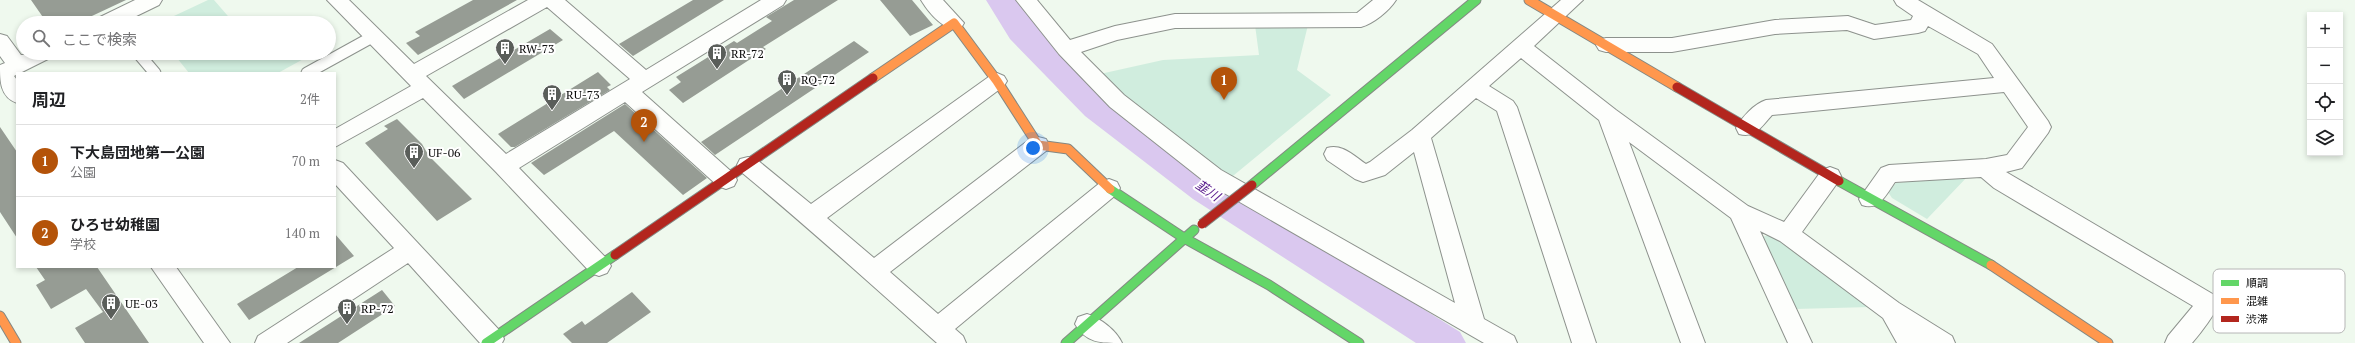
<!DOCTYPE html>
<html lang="ja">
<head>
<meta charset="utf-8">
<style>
	:root { --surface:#fff; --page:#f2f2f2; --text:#202124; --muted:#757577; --line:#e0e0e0; --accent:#b45309 }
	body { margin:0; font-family:"PT Serif","Noto Sans JP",serif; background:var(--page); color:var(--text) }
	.controls { position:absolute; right:12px; top:12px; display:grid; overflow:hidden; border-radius:0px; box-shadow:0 2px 6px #0003 }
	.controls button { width:36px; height:36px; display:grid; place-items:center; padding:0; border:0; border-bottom:1px solid var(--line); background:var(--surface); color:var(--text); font:20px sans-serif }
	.you { position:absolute; left:1033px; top:148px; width:14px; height:14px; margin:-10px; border:3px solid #fff; border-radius:50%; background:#1a73e8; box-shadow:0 0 0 6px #1a73e833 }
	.badge { display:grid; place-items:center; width:26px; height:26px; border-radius:50%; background:var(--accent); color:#fff; font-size:13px; font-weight:700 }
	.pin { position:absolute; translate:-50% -33px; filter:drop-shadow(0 1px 2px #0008) }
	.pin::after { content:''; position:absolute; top:21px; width:14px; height:12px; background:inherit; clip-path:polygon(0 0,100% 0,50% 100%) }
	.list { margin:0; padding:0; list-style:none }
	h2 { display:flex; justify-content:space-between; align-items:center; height:52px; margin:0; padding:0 16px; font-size:17px }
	h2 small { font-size:13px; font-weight:400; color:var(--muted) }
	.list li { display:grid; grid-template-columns:26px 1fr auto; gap:12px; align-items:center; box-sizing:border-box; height:72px; padding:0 16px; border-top:1px solid var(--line) }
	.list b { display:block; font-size:15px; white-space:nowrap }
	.list p { margin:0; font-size:13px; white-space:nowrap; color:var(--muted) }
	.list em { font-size:13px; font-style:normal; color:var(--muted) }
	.icon { flex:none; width:22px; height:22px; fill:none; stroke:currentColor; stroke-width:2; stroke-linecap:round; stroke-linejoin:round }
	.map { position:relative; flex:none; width:2355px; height:343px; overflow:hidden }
	.search { position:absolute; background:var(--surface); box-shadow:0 2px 6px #0003; left:16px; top:16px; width:320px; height:44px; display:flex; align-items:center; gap:10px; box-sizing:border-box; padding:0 14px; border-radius:22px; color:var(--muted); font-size:15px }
	.panel { position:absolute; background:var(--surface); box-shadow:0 2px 6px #0003; left:16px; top:72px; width:320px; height:196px; border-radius:0px }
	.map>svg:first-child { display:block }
	.green { fill:#d0edde }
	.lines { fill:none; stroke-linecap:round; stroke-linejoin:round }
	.river { fill:#dac8ef; fill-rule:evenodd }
	.building { fill:#969c94 }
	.lane-casing { stroke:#8d928d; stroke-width:13 }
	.street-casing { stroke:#8d928d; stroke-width:2 }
	.fast-casing { stroke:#848883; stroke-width:11 }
	.slow-casing { stroke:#848883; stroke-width:11 }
	.jam-casing { stroke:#848883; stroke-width:11 }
	.lane { stroke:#fdfefc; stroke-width:11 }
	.street { fill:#fdfefc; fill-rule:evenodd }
	.fast { stroke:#63d668; stroke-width:9 }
	.slow { stroke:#ff974d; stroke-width:9 }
	.jam { stroke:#b3261e; stroke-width:9 }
	.jam-bridge-casing { stroke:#848883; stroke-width:11; stroke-linecap:butt }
	.jam-bridge { stroke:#b3261e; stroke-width:9 }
	.labels { text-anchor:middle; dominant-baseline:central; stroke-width:4; stroke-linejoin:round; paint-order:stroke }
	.poi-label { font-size:12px; fill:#0a0a0a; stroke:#fff; text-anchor:start }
	.water-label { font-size:13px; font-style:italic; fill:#5d218f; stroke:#fff }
	.key { fill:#fff; stroke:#b6b6b6; stroke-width:1 }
	.key-label { font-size:11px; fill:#0a0a0a }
</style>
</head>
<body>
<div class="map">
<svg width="2355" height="343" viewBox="0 0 2355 343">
	<rect width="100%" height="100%" fill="#eff9ee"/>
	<path class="green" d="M208 0H214L234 23H159Z
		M1255 25H1308L1297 70 1331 95 1228 180 1210 170 1100 74 1163 60 1259 55Z
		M173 53H303L307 57 278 73H189Z
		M1969 175 1927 219 1892 198 1888 192 1896 183Z
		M1772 234 1871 307 1795 309 1759 238Z"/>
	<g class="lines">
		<path class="river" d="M986 0H1017C1052 53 1107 97 1158 135 1254 207 1359 268 1460 332L1466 343H1416L1193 199 1085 116 1010 39Z"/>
	</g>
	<path class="building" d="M31 0H126L77 23H47Z
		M473 0H517L418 55 406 43 420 36 415 32Z
		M693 0H724L633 56 619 44Z
		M794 0H838L763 47 766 49 683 103 669 90 681 82 676 77 734 41 737 43 772 21 766 17Z
		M880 0H912L933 25 910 36Z
		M550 29 563 40 464 99 452 86Z
		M854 41 869 52 715 155 701 142Z
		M598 72 611 85 607 87 610 90 515 147H511L498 134Z
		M625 104 707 178 683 195 614 131 544 175 531 163Z
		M397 119 422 144 429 156 472 199 437 221 365 143 388 129 384 126Z
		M0 127 17 152V238L0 212Z
		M335 234 354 256 249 320 237 304 298 267H335Z
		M36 267H97L149 343H85L75 328 103 312 86 289 51 309 36 285 45 280Z
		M382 290 395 306 338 343H299Z
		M632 292 651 312 607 343H572L563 334 582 321 585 325Z"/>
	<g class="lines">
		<g class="lane-casing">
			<path id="lane" d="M138 53 155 73
				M307 73 374 36"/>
		</g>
		<g class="street-casing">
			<path id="street" d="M135 0H162L159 5 122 23H95L98 18Z
				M327 0H349L414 64 528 0H565L646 70 761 0H786L783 5 642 92 734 174 737 180 734 186 726 189 718 186 625 102 519 168 607 259 611 266 607 273 599 276 591 273 496 172 423 98 335 147V129L411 86ZM547 7 630 79 506 154 426 76Z
				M921 0H943L964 23 961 28C945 33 929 13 921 0Z
				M1016 0H1037L1070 40 1115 26 1175 14 1357 13 1373 0H1396C1389 11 1373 24 1361 27L1175 28 1117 40 1081 52 1124 95 1221 170 1455 303 1414 152 1385 175 1363 182 1355 179 1327 160 1324 154 1327 148C1342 143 1354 156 1366 164L1370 162 1412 130 1561 0H1583L1534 46 1616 110 1748 206 1784 222 1822 170 1830 167 1838 170 1841 176 1838 182 1802 232 1899 303 1952 336 1955 343H1897L1883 318 1780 241 1760 231 1812 343H1788L1731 218 1629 142 1705 343H1681L1599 120 1521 58 1489 86 1513 101 1517 107 1596 343H1572L1497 111 1476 98 1431 138 1484 319 1514 336 1517 343H1484L1205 182 1110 107 1059 54Z
				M1894 0H1918L1992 44 2048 121 2051 127 2048 133 2022 168 2006 172 2216 296 2220 303C2212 318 2203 330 2192 343H2165L2168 336 2193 306 1994 188 1981 177 1895 182C1886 195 1879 211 1862 205L1859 199 1881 168 1889 165 1986 159 2007 155 2028 127 2004 92 1772 115C1762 126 1755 139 1739 134L1736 128C1742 117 1754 104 1766 100L1994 78 1978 54 1928 26 1925 31 1918 33 1874 39 1847 30 1775 34 1672 52H1606L1599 50 1596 45 1599 40 1606 38H1672L1775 20 1848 16 1875 25 1911 20 1913 16 1897 5Z
				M0 34 7 36 21 55 53 53 50 58 14 76 17 80V103C0 97 0 81 0 65L5 63 0 56Z
				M997 73 1004 76 1007 81 1004 86 827 218 874 258 1030 139 1038 137 1046 139 1049 145 1046 151 890 272 938 314 1101 182 1109 179 1117 182 1120 188 1117 194 955 329 963 336 966 343H937C872 285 808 227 740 171L737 165 740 159 748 157 756 159 811 204 990 76Z
				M335 160 343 163 501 332 504 339 502 343H480L408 263 287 343H255L258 336 394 248 335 184Z
				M151 267H176L230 343H204Z
				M1087 314C1100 318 1116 330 1122 343 1100 343 1086 343 1075 324L1078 317Z"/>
		</g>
		<g class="fast-casing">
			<path id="fast" d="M1839 181 1991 265
				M1252 185 1476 0
				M1110 189 1184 238 1269 285 1359 343
				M486 343 615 255
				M1066 343 1194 230"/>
		</g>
		<g class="slow-casing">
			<path id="slow" d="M1529 0 1677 87
				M873 78 954 23 997 81 1038 145 1068 149 1110 189
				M1991 265 2108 343
				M0 316 16 343"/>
		</g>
		<g class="jam-casing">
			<path id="jam" d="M1677 87 1839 181
				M615 255 873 78"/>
		</g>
		<use href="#lane" class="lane"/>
		<use href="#street" class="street"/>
		<use href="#fast" class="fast"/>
		<use href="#slow" class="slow"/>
		<use href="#jam" class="jam"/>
		<g class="jam-bridge-casing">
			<path id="jam-bridge" d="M1202 224 1252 185"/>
		</g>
		<use href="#jam-bridge" class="jam-bridge"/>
	</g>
	<defs>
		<g id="building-pin" transform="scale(1)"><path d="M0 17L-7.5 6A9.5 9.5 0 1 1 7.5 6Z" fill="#5a5e5a" stroke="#fff"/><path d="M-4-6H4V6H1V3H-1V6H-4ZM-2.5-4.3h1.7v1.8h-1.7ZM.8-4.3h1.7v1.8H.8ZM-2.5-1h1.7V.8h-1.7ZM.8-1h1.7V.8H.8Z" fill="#fff"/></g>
	</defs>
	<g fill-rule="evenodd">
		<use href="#building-pin" x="505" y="48"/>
		<use href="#building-pin" x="717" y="53"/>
		<use href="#building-pin" x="787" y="79"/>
		<use href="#building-pin" x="552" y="94"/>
		<use href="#building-pin" x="414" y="152"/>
		<use href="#building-pin" x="111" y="303"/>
		<use href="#building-pin" x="347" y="308"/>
	</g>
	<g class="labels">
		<g class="poi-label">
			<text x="519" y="48">RW-73</text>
			<text x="731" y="53">RR-72</text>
			<text x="801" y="79">RQ-72</text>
			<text x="566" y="94">RU-73</text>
			<text x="428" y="152">UF-06</text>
			<text x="125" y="303">UE-03</text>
			<text x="361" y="308">RP-72</text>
		</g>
		<g class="water-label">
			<text transform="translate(1208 190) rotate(34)">韮川</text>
		</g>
	</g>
	<rect x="2213" y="269" width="132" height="64" rx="6" class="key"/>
	<rect x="2221" y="280" width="18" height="6" fill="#63d668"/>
	<rect x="2221" y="298" width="18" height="6" fill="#ff974d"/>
	<rect x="2221" y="316" width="18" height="6" fill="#b3261e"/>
	<g class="key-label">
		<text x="2246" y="287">順調</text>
		<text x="2246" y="305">混雑</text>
		<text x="2246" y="323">渋滞</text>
	</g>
</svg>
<div class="controls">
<button>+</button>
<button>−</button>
<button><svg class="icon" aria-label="locate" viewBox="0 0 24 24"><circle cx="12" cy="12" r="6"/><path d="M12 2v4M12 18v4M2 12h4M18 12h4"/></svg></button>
<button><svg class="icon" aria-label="layers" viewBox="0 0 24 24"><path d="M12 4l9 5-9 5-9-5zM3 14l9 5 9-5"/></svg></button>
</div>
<div class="you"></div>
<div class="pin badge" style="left:1224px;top:100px">1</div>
<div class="pin badge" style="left:644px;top:142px">2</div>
<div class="search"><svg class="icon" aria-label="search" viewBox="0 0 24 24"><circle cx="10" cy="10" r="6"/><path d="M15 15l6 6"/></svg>ここで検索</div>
<section class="panel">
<h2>周辺<small>2件</small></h2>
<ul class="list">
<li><span class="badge">1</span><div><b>下大島団地第一公園</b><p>公園</p></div><em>70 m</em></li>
<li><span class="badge">2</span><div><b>ひろせ幼稚園</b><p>学校</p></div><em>140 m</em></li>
</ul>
</section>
</div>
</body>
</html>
